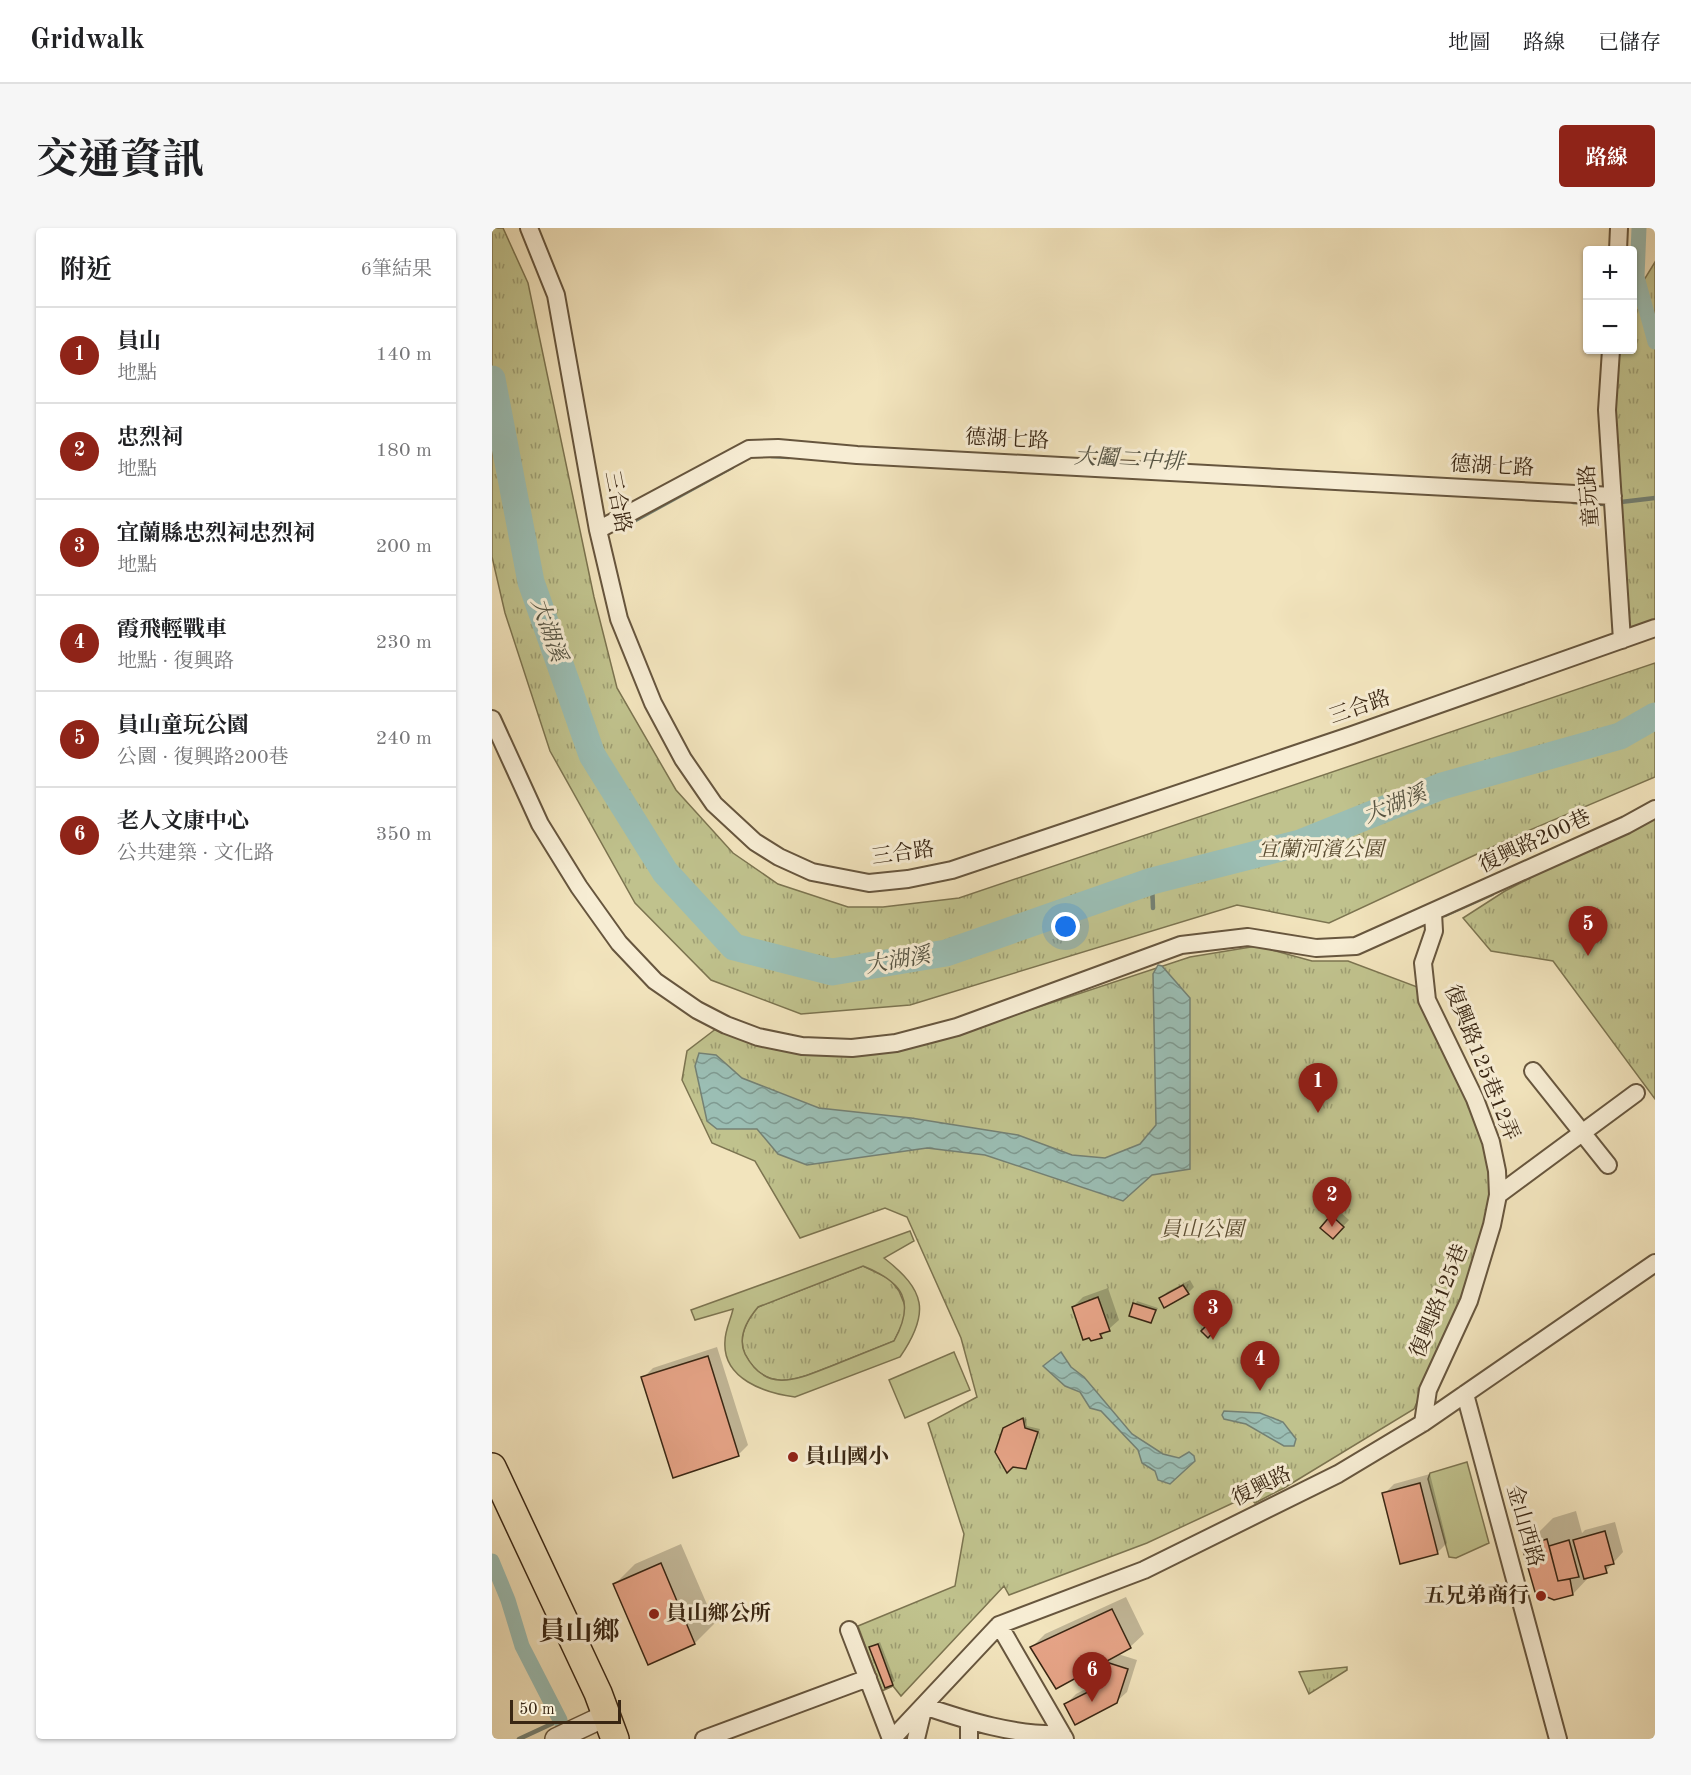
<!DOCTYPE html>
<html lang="zh-TW">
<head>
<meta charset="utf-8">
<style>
	:root { --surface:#fff; --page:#f6f6f6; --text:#202124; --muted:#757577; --line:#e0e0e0; --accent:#8f2418 }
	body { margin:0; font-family:"Old Standard TT","Noto Serif TC",serif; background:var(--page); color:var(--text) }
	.controls { position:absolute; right:18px; top:18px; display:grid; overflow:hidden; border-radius:6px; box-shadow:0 2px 4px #0004 }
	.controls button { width:54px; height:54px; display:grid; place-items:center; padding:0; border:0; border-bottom:2px solid var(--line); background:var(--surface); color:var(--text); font:30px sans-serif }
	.scale { position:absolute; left:18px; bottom:15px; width:111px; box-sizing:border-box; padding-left:6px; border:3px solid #392613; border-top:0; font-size:16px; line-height:21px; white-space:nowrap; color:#392613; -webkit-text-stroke:4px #f7edd4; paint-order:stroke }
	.you { position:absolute; left:574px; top:699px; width:21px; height:21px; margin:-15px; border:4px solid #fff; border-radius:50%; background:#1a73e8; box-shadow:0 0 0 9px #1a73e833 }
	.badge { display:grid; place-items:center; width:39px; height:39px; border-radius:50%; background:var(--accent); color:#fff; font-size:20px; font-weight:700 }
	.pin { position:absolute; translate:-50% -50px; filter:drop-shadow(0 2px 3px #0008) }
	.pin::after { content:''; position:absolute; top:32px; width:21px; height:18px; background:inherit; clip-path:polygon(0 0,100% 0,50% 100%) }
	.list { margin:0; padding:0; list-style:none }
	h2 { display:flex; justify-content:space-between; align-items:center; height:78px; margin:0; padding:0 24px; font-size:26px }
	h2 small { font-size:20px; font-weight:400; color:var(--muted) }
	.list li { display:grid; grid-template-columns:39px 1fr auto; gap:18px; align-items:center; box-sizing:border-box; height:96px; padding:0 24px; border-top:2px solid var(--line) }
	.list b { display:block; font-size:22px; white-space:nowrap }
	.list p { margin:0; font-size:20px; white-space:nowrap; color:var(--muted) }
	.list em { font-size:20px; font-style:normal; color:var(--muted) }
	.map { position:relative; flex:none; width:1163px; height:1511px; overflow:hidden; border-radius:6px }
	header { display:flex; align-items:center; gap:36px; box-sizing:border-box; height:84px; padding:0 30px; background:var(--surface); border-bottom:2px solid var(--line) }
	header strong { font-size:28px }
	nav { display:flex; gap:33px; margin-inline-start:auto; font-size:21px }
	.intro { display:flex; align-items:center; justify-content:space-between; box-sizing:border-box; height:144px; padding:0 36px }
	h1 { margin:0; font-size:42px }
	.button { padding:15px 27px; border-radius:6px; background:var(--accent); color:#fff; font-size:21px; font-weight:700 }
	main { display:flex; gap:36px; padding:0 36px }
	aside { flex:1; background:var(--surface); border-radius:6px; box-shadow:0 2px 4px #0004 }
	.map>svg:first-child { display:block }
	.grass { fill:url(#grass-tufts); stroke:#7c7450; stroke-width:1.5 }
	.garden { fill:#c0c28d; stroke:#7c7450; stroke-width:1.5; fill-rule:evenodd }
	.water { fill:url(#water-waves); stroke:#748174; stroke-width:1.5 }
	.shadow { fill:#0003 }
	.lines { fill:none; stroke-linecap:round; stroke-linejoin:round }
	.stream { stroke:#748174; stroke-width:4.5 }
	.canal { stroke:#9bbeb4; stroke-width:15 }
	.river { stroke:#9bbeb4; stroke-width:27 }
	.building { fill:#e5a386; stroke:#392613; stroke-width:1.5 }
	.minor-casing { stroke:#67563e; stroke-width:20 }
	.tertiary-casing { stroke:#67563e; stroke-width:24 }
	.primary-casing { stroke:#392613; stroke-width:30 }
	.minor { stroke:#f7edd4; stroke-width:16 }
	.tertiary { stroke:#f7edd4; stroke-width:21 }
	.primary { stroke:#f2e4bd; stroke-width:27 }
	.poi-dot { fill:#8f2418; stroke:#f7edd4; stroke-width:2 }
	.labels { text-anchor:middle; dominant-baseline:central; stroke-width:6; stroke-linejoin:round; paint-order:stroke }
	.street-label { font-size:21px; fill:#392613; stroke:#f7edd4 }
	.park-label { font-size:21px; font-style:italic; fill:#5b4d32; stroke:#f7edd4 }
	.poi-label { font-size:21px; font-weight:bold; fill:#392613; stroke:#f7edd4; text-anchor:start }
	.water-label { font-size:22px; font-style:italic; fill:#565443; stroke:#f7edd4 }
	.district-label { font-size:27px; font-weight:bold; fill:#392613; stroke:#f7edd4 }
</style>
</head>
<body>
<header>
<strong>Gridwalk</strong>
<nav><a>地圖</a><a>路線</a><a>已儲存</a></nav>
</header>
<div class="intro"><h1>交通資訊</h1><a class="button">路線</a></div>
<main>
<aside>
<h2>附近<small>6筆結果</small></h2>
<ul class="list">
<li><span class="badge">1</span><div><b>員山</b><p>地點</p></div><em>140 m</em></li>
<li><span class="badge">2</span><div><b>忠烈祠</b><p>地點</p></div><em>180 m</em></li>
<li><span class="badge">3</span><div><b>宜蘭縣忠烈祠忠烈祠</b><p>地點</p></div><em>200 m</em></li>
<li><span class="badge">4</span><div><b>霞飛輕戰車</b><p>地點 · 復興路</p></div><em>230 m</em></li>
<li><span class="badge">5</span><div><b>員山童玩公園</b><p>公園 · 復興路200巷</p></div><em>240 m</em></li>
<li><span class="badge">6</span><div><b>老人文康中心</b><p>公共建築 · 文化路</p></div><em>350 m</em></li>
</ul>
</aside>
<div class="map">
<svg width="1163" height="1511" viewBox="0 0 1163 1511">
	<defs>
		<pattern id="grass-tufts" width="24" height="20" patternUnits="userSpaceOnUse" patternTransform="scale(1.5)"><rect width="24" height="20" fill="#c0c28d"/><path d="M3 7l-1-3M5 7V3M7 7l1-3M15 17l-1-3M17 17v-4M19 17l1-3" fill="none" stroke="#9d9d72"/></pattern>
		<pattern id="water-waves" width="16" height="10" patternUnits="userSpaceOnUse" patternTransform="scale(1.5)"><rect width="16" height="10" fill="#9bbeb4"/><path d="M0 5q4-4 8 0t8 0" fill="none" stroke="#7f9a91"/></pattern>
	</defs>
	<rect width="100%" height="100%" fill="#f2e4bd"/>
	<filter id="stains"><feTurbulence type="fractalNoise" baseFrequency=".00333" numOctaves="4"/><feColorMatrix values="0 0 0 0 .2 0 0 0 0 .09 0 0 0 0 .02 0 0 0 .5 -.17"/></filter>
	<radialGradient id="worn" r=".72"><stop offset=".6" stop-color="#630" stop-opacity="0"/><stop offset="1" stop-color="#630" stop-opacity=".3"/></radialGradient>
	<path class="grass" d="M0 0H11L36 55 102 369 125 460 184 562 241 625 286 656 356 679H391L467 670 1163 435V549L1026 607 837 695 745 677 418 777 309 786 219 752 143 675 58 523 13 385 0 329Z
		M1163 34V397L1131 410 1120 181 1124 122H1140L1141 70Z
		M1163 586V871L1061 733 999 723 971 690 1013 663Z
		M765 718 820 733H856L928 760 994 913 1000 969 968 1078 922 1181 792 1260 763 1275 756 1268 655 1315 517 1367 512 1358 409 1468 401 1458 390 1463 366 1398 463 1358 472 1306 436 1195 485 1169 469 1110 415 989 393 980 308 1010 263 933 220 915 190 852 195 823 225 800 281 821 313 826H372L444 813 698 729Z
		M371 1038 398 1051 407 1063 414 1080 411 1095 402 1113C382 1121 362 1129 342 1137 308 1150 275 1168 253 1126 245 1109 255 1092 266 1079Z
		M855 1439V1442L817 1466 807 1444Z"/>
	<path class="garden" d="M418 1003 422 1013 392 1030C433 1062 439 1084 408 1129L303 1169C273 1165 230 1151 233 1113 233 1102 239 1091 241 1081L203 1092 199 1082ZM371 1038C411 1054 424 1073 402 1113 382 1121 362 1129 342 1137 308 1150 275 1168 253 1126 245 1109 255 1092 266 1079Z
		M462 1124 478 1162 413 1190 397 1152Z
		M975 1234 997 1315 964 1330 957 1329 936 1251 938 1245Z"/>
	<path class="water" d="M666 737 670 738 698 770V941L660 947 631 973 493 927 435 920 315 937 286 926 265 901H225L215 893 203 838 207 825 224 827 250 850 327 880 419 890 526 907 580 927 613 930 648 916 664 897 661 746Z
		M569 1124 579 1139 592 1149 640 1206 671 1226 687 1230 697 1224 702 1228 703 1233 678 1256 666 1252 663 1243 650 1235 646 1222 609 1183 598 1180 588 1164 573 1158 551 1138Z
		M732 1183 768 1185 791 1194 804 1211 802 1218H792L754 1196 732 1191 730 1187Z"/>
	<path class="shadow" d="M846 982 857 992 847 1003 840 988Z
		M698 1052 702 1059 696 1065 669 1071 675 1064Z
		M616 1060 627 1092 609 1108H598L581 1079 591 1069Z
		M645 1073 666 1080 659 1094 638 1087Z
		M724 1090 728 1095 716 1108 711 1103Z
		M225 1119 256 1217 246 1227 151 1150 161 1140Z
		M534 1189 535 1198 548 1201 536 1236 533 1239 512 1201Z
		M938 1246 955 1315 945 1325 892 1266 902 1256Z
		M1084 1283 1090 1305 1093 1302 1123 1294 1131 1324 1114 1343 1098 1348 1081 1366 1062 1370 1032 1319 1061 1290Z
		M189 1316 223 1395 203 1415 123 1356 143 1336Z
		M634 1369 652 1406 638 1419 626 1426 645 1432 635 1464 624 1474 574 1476 584 1466 609 1453 615 1435 620 1430 540 1419 553 1406Z
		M388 1414 403 1453 400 1455 379 1419Z"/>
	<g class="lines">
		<path class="stream" d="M279 228 297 229
			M1081 274 1112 276 1163 270
			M127 301 240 239
			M660 653 661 680
			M953 687 1000 666
			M27 1511 68 1492"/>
		<path class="canal" d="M1147 0 1145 49 1163 114
			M0 1333 16 1372 30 1418 68 1492"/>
		<path class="river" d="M0 151 39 354 100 527 173 644 242 719 340 744 454 725 660 653 808 615 950 558 1128 508 1163 488"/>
	</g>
	<path class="building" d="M839 987 852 999 841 1011 828 1000Z
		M691 1057 697 1066 672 1080 667 1070Z
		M606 1069 618 1103 608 1106 610 1110 599 1113 597 1110 591 1112 580 1079Z
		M641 1075 664 1082 659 1095 637 1088Z
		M720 1092 727 1098 716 1110 709 1103Z
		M216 1128 247 1228 181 1250 149 1149Z
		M531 1190 533 1200 546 1204 534 1241 521 1239 515 1245 503 1224 511 1200Z
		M928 1255 946 1326 908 1336 890 1265Z
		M1113 1303 1122 1336 1113 1338 1115 1345 1092 1351 1081 1312Z
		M1055 1311 1066 1353 1078 1351 1081 1367 1062 1372 1043 1364 1030 1319Z
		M1077 1312 1087 1349 1066 1353 1057 1318Z
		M169 1335 203 1416 156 1437 121 1356Z
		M620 1381 639 1420 564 1461 538 1419Z
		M386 1416 401 1457 393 1460 377 1419Z
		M614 1434 636 1441 625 1475 583 1497 572 1476 606 1459Z"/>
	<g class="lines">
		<g class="minor-casing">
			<path id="minor" d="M37 0 64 67 106 302 127 391 161 475 191 531 222 576 263 614 287 629 320 644 377 655 416 651 460 642 860 507 1163 400
				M1126 22 1127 0
				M1119 122 1115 182 1130 412
				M106 302 257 221 286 220 365 227 1121 268
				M0 491 48 596 87 659 127 715 163 753 205 782 234 797 266 809 310 818 360 820 404 815 465 799 689 717 756 709 824 720 864 718 1134 597 1163 581
				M1041 843 1116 937
				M1006 967 1144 865
				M973 1166 1066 1511
				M931 1195 936 1162 977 1073 1000 997 1006 967 1005 943 999 914 983 871 935 772 931 735 942 703 941 685
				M507 1397 573 1511
				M357 1402 399 1511
				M477 1493V1511
				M212 1511 376 1450
				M400 1511 507 1397 652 1342 846 1246 931 1195 1163 1035
				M424 1511 432 1478C476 1493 524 1508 570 1506"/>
		</g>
		<g class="tertiary-casing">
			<path id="tertiary" d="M64 1511 115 1487"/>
		</g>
		<g class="primary-casing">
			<path id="primary" d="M0 1239 106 1465 123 1511"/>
		</g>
		<use href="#minor" class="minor"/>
		<use href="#tertiary" class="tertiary"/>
		<use href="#primary" class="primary"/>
	</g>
	<g class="poi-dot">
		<circle cx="301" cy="1229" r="6"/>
		<circle cx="1049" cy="1368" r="6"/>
		<circle cx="162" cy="1386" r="6"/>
	</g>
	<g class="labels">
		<g class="street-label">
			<text transform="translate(515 212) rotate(3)">德湖七路</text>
			<text transform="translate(1000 239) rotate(3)">德湖七路</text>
			<text transform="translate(1098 268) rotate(-94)">童玩路</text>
			<text transform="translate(125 274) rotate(79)">三合路</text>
			<text transform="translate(868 480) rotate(-19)">三合路</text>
			<text transform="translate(1043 614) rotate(-25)">復興路200巷</text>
			<text transform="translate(411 626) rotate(-8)">三合路</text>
			<text transform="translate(989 835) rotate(68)">復興路125巷12弄</text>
			<text transform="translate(948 1073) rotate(-68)">復興路125巷</text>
			<text transform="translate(770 1259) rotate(-26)">復興路</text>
			<text transform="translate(1032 1298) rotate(74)">金山西路</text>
		</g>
		<g class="park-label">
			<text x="829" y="622">宜蘭河濱公園</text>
			<text x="710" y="1002">員山公園</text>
		</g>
		<g class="poi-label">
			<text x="313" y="1229">員山國小</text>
			<text x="1037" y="1368" text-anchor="end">五兄弟商行</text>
			<text x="174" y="1386">員山鄉公所</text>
		</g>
		<g class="water-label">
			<text transform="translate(637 232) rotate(3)">大鬮二中排</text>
			<text transform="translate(56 402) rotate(71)">大湖溪</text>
			<text transform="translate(903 577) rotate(-22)">大湖溪</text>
			<text transform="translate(406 733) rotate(-10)">大湖溪</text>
		</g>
		<g class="district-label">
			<text x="87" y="1404">員山鄉</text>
		</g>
	</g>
	<rect width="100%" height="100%" filter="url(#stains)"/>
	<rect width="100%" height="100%" fill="url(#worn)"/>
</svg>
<div class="controls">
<button>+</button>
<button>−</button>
</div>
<div class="scale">50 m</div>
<div class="you"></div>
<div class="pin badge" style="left:826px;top:885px">1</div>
<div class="pin badge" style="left:840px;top:999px">2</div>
<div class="pin badge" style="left:721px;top:1112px">3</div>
<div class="pin badge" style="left:768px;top:1163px">4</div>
<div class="pin badge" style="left:1096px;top:728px">5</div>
<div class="pin badge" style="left:600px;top:1474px">6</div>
</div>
</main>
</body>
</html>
